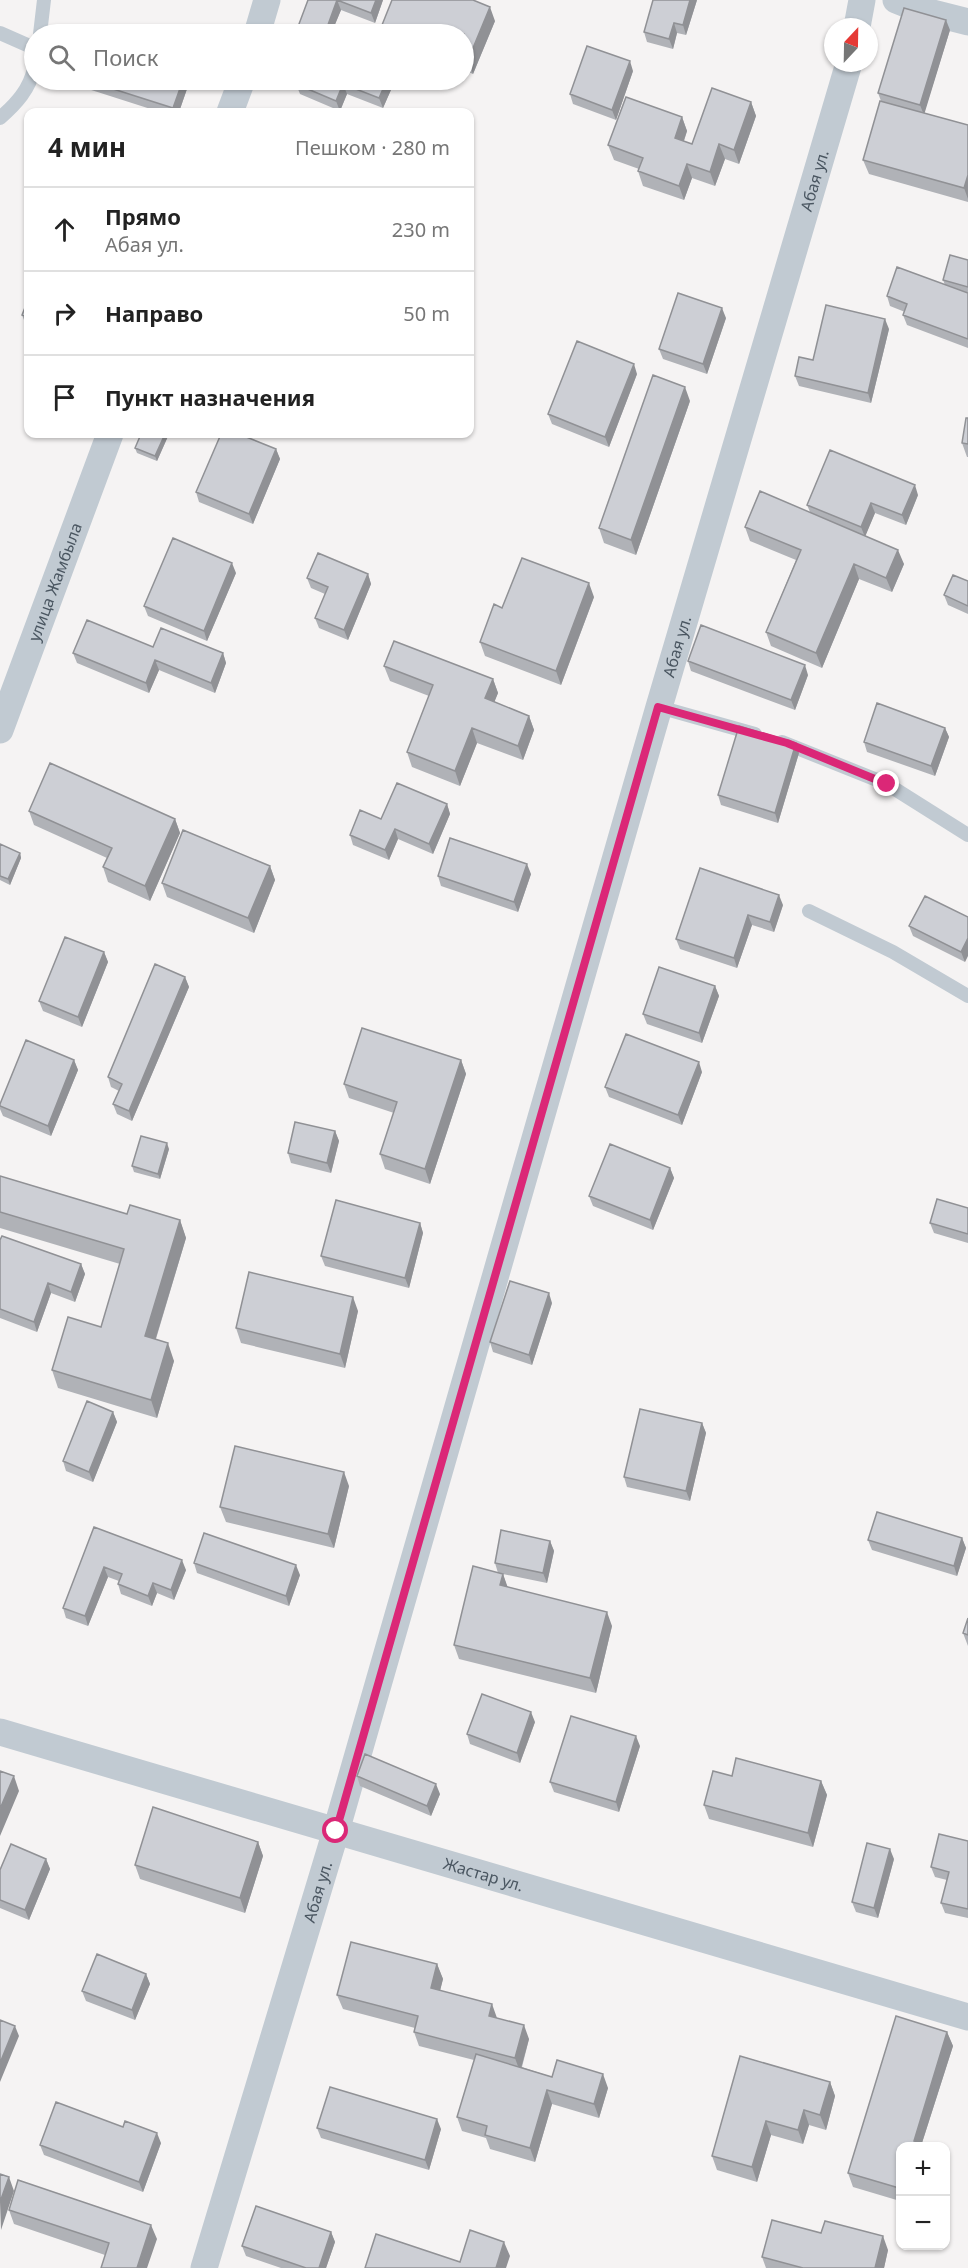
<!DOCTYPE html>
<html lang="ru">
<head>
<meta charset="utf-8">
<style>
	:root { --surface:#fff; --page:#f2f2f2; --text:#222; --muted:#767676; --line:#e0e0e0 }
	body { margin:0; font-family:"Noto Sans",sans-serif; background:var(--page); color:var(--text) }
	.controls { position:absolute; right:18px; bottom:18px; display:grid; overflow:hidden; border-radius:12px; box-shadow:0 2px 4px #0004 }
	.controls button { width:54px; height:54px; display:grid; place-items:center; padding:0; border:0; border-bottom:2px solid var(--line); background:var(--surface); color:var(--text); font:30px sans-serif }
	.compass { position:absolute; left:824px; top:18px; width:54px; height:54px; border-radius:50%; background:var(--surface); box-shadow:0 2px 4px #0004; rotate:22deg }
	.stop { position:absolute; width:18px; height:18px; margin:-14px; border:4px solid #db2777; border-radius:50%; background:#fff }
	.stop.end { background:#db2777; border-color:#fff; box-shadow:0 2px 6px #0008 }
	.list { margin:0; padding:0; list-style:none }
	h2 { display:flex; justify-content:space-between; align-items:center; height:78px; margin:0; padding:0 24px; font-size:26px }
	h2 small { font-size:20px; font-weight:400; color:var(--muted) }
	.list li { display:grid; grid-template-columns:39px 1fr auto; gap:18px; align-items:center; box-sizing:border-box; height:84px; padding:0 24px; border-top:2px solid var(--line) }
	.list b { display:block; font-size:22px; white-space:nowrap }
	.list p { margin:0; font-size:20px; white-space:nowrap; color:var(--muted) }
	.list em { font-size:20px; font-style:normal; color:var(--muted) }
	.icon { flex:none; width:33px; height:33px; fill:none; stroke:currentColor; stroke-width:2; stroke-linecap:round; stroke-linejoin:round }
	.map { position:relative; flex:none; width:968px; height:2268px; overflow:hidden }
	.search { position:absolute; background:var(--surface); box-shadow:0 2px 4px #0004; left:24px; top:24px; width:450px; height:66px; display:flex; align-items:center; gap:15px; box-sizing:border-box; padding:0 21px; border-radius:33px; color:var(--muted); font-size:22px }
	.panel { position:absolute; background:var(--surface); box-shadow:0 2px 4px #0004; left:24px; top:108px; width:450px; height:330px; border-radius:12px }
	.map>svg:first-child { display:block }
	.lines { fill:none; stroke-linecap:round; stroke-linejoin:round }
	.lane { stroke:#c1cad2; stroke-width:14 }
	.street { stroke:#c1cad2; stroke-width:27 }
	.wall { fill:#b0b2b7 }
	.shaded-wall { fill:#909195 }
	.building { fill:#cdcfd5; stroke:#909195; stroke-width:1.5 }
	.route { stroke:#db2777; stroke-width:8 }
	.labels { text-anchor:middle; dominant-baseline:central; stroke-width:6; stroke-linejoin:round; paint-order:stroke }
	.street-label { font-size:16px; fill:#4a5661; stroke:#fff }
</style>
</head>
<body>
<div class="map">
<svg width="968" height="2268" viewBox="0 0 968 2268">
	<rect width="100%" height="100%" fill="#f5f3f3"/>
	<g class="lines">
		<path class="lane" d="M0 33 34 48
			M40 34 44 0
			M0 118C16 104 30 89 34 68
			M659 707 755 734
			M782 742 887 784 968 835
			M809 911 893 952 968 996"/>
		<g class="street">
			<path d="M896 0 921 10 968 22"/>
			<path d="M857 27 862 0"/>
			<path d="M257 34 267 0"/>
			<path d="M230 112 242 80"/>
			<path id="s1" d="M0 730 110 434"/>
			<path id="s2" d="M0 1732 968 2017"/>
			<path id="s3" d="M204 2268 336 1831 659 707 849 63"/>
		</g>
	</g>
	<path class="wall" d="M308 0H383L375 23 341 10 331 34H303L299 24Z
		M697 0 686 35 677 33 673 49 647 42 644 32Z
		M495 21 473 74 464 70V34H385L382 25Z
		M950 30 924 113 968 125V202L869 174 863 160 881 101 878 93Z
		M633 71 616 120 573 104 570 94Z
		M60 80H186L188 86 179 112H160Z
		M387 80H392L394 83 383 108 347 94 340 111 300 94 296 84Z
		M751 102 756 116 739 164 725 159 715 186 692 178 684 200 643 186 638 171 639 169 614 160 608 145 682 117 687 131 684 141 692 144Z
		M968 260V348L907 325 903 315 905 312 890 306 887 296 945 285 943 280Z
		M28 300V326L26 325 22 315Z
		M726 318 707 374 663 359 659 349Z
		M889 329 871 403 799 386 795 376 813 360Z
		M637 374 609 447 552 424 548 414Z
		M690 401 636 555 604 543 599 528Z
		M968 418V457H967L962 443Z
		M169 434 157 461 137 453 135 448Z
		M276 449 280 459 253 524 199 502 196 492Z
		M918 495 906 525 875 513 865 536 904 564 892 592 859 579 822 668 771 646 766 632 796 560 750 541 745 527 810 512 807 505Z
		M236 573 207 641 148 616 144 606Z
		M368 574 371 584 348 640 319 628 315 618 325 594 311 588 307 578Z
		M968 581V614L948 605 944 595Z
		M594 597 561 685 485 656 480 642 502 608Z
		M153 647 223 653 226 663 215 693 159 670 149 693 77 663 73 653Z
		M688 661 808 675 795 710 691 671Z
		M384 666 493 679 498 693 494 702 529 716 534 730 523 760 477 743 460 786 412 767 407 752 429 696 390 681Z
		M945 728 949 737 935 776 867 752 864 742Z
		M799 753 778 823 721 805 718 795Z
		M447 804 450 814 433 854 398 839 389 860 353 845 350 835 381 819Z
		M29 811 175 819 180 833 150 901 108 882 103 867 107 858 34 825Z
		M0 844 20 853 21 858 10 885 0 880Z
		M270 866 275 880 254 933 167 897 162 883Z
		M531 874 518 912 441 886 438 876Z
		M783 905 774 932 752 925 737 968 680 949 676 939Z
		M968 917 965 962 913 936 909 926Z
		M104 952 108 962 82 1027 43 1011 39 1001Z
		M185 977 189 987 132 1121 117 1114 113 1104 119 1091 111 1087 108 1077Z
		M715 986 719 996 702 1043 647 1024 643 1014Z
		M74 1060 78 1070 51 1136 3 1116 0 1109V1104Z
		M461 1060 466 1074 430 1184 385 1169 380 1154 394 1113 349 1098 344 1084Z
		M702 1072 682 1125 609 1097 605 1087Z
		M335 1131 339 1141 331 1173 291 1163 288 1153Z
		M169 1149 160 1179 134 1172 132 1166Z
		M670 1168 674 1178 653 1230 593 1206 589 1196Z
		M0 1176 127 1214 180 1220 186 1238 156 1339 174 1361 157 1418 58 1388 52 1370 101 1327 120 1264 0 1228Z
		M968 1208V1243L934 1233 930 1223Z
		M420 1223 423 1233 409 1288 325 1266 321 1256Z
		M0 1240 81 1264 85 1274 75 1302 51 1293 37 1332 0 1318Z
		M552 1303 532 1365 493 1352 490 1342Z
		M358 1311 345 1368 241 1343 236 1328Z
		M113 1412 117 1422 93 1482 66 1471 63 1461Z
		M702 1423 706 1433 690 1501 627 1487 624 1477Z
		M349 1486 334 1548 226 1522 220 1507Z
		M94 1527 186 1570 174 1600 157 1593 152 1606 121 1594 118 1584 119 1581 108 1577 88 1626 66 1618 63 1608Z
		M962 1538 966 1548 957 1576 872 1550 868 1540Z
		M550 1541 554 1551 547 1583 498 1573 495 1563Z
		M194 1563 300 1575 289 1606 197 1573Z
		M503 1574 507 1587 612 1626 596 1693 459 1659 454 1645Z
		M968 1618V1646L963 1633Z
		M535 1722 520 1763 470 1744 467 1734Z
		M640 1746 619 1812 554 1792 550 1782Z
		M357 1776 440 1794 431 1816 360 1786Z
		M732 1776 821 1781 827 1795 813 1847 709 1819 704 1805Z
		M968 1841V1918L945 1913 941 1903 947 1880 935 1877 931 1867Z
		M258 1842 263 1856 245 1913 140 1879 135 1865Z
		M46 1859 50 1869 29 1920 0 1908V1870Z
		M894 1859 878 1918 856 1912 852 1902Z
		M437 1964 443 1979 440 1990 497 2018 529 2039 522 2067 552 2077 608 2088 599 2118 552 2104 535 2162 490 2149 486 2138 462 2131 457 2117 474 2060 419 2046 414 2032 415 2028 343 2009 337 1995Z
		M146 1974 150 1984 135 2020 86 2001 82 1991Z
		M947 2032 953 2046 922 2143 929 2145V2146H900V2201L853 2187 848 2173Z
		M740 2056 830 2082 835 2096 826 2130 809 2125 803 2144 771 2135 757 2182 717 2170 712 2156Z
		M317 2128 441 2129 429 2170 321 2138Z
		M161 2143 143 2192 44 2155 40 2145Z
		M9 2210 157 2239 105 2255 14 2224Z
		M331 2232 335 2242 326 2268H281L246 2256 242 2246Z
		M888 2250 884 2268H766L762 2257Z"/>
	<path class="shaded-wall" d="M337 0 341 10 331 34H325V33Z
		M376 0H383L375 23 371 13Z
		M690 0H697L686 35 683 25Z
		M490 7 495 21 473 74 468 60Z
		M946 20 950 30 924 115 920 105Z
		M674 23 677 33 673 49 669 39Z
		M630 61 633 71 616 120 612 110Z
		M183 80H186L188 86 179 112H175L173 108Z
		M387 80H392L394 83 383 108 379 98Z
		M343 84 347 94 340 111 336 101Z
		M751 102 756 116 739 164 734 150Z
		M682 117 687 131 680 152 675 138Z
		M719 144 725 159 715 186 710 172Z
		M687 164 692 178 684 200 679 186Z
		M968 174V199L964 188Z
		M722 308 726 318 707 374 703 364Z
		M885 319 889 329 871 403 868 393Z
		M634 364 637 374 609 447 605 437Z
		M685 387 690 401 636 555 631 540Z
		M165 434H169L157 461 155 456Z
		M276 449 280 459 253 524 249 514Z
		M915 485 918 495 906 525 902 515Z
		M871 503 875 513 865 537 861 527Z
		M898 550 904 564 892 592 886 578Z
		M232 563 236 573 207 641 204 631Z
		M854 564 859 579 822 668 816 653Z
		M368 574 371 584 348 640 344 630Z
		M589 583 594 597 561 685 556 671Z
		M223 653 226 663 215 693 211 683Z
		M155 660 159 670 149 693 146 683Z
		M805 665 808 675 795 710 791 700Z
		M493 679 498 693 490 713 485 698Z
		M529 716 534 730 523 760 518 746Z
		M472 728 477 743 460 786 455 771Z
		M945 728 949 737 935 776 931 766Z
		M796 743 799 753 778 823 775 813Z
		M447 804 450 814 433 854 429 844Z
		M175 819 180 833 150 901 145 886Z
		M395 829 398 839 389 860 385 850Z
		M20 853 21 858 10 885 8 879Z
		M527 864 531 874 518 912 514 902Z
		M270 866 275 880 254 933 248 918Z
		M779 895 783 905 774 932 770 922Z
		M748 915 752 925 737 968 734 958Z
		M968 938V956L965 962 961 952Z
		M104 952 108 962 82 1027 78 1017Z
		M185 977 189 987 132 1121 129 1111Z
		M715 986 719 996 702 1043 699 1033Z
		M74 1060 78 1070 51 1136 48 1126Z
		M461 1060 466 1074 430 1184 425 1169Z
		M699 1062 702 1072 682 1125 678 1115Z
		M335 1131 339 1141 331 1173 327 1163Z
		M167 1143 169 1149 160 1179 158 1174Z
		M670 1168 674 1178 653 1230 650 1220Z
		M180 1220 186 1238 151 1354 145 1336Z
		M420 1223 423 1233 409 1288 405 1278Z
		M81 1264 85 1274 75 1302 71 1292Z
		M48 1283 51 1293 37 1332 34 1322Z
		M549 1293 552 1303 532 1365 529 1355Z
		M353 1297 358 1311 345 1368 340 1354Z
		M168 1343 174 1361 157 1418 151 1400Z
		M113 1412 117 1422 93 1482 89 1472Z
		M702 1423 706 1433 690 1501 686 1491Z
		M344 1472 349 1486 334 1548 328 1534Z
		M962 1538 966 1548 957 1576 954 1566Z
		M550 1541 554 1551 547 1583 543 1573Z
		M182 1560 186 1570 174 1600 171 1590Z
		M296 1565 300 1575 289 1606 286 1596Z
		M104 1567 108 1577 88 1626 85 1616Z
		M503 1574 508 1588 500 1585Z
		M153 1583 157 1593 152 1606 148 1596Z
		M607 1612 612 1626 596 1693 590 1678Z
		M531 1712 535 1722 520 1763 517 1753Z
		M636 1736 640 1746 619 1812 616 1802Z
		M14 1776 19 1791 0 1836V1809Z
		M821 1781 827 1795 813 1847 808 1833Z
		M436 1784 440 1794 431 1816 427 1806Z
		M258 1842 263 1856 245 1913 240 1898Z
		M890 1849 894 1859 878 1918 874 1908Z
		M46 1859 50 1869 29 1920 25 1910Z
		M437 1964 443 1979 437 2003 431 1988Z
		M146 1974 150 1984 135 2020 132 2010Z
		M492 2004 497 2018 489 2016Z
		M524 2025 529 2039 520 2072 515 2058Z
		M15 2026 19 2036 0 2082V2063Z
		M947 2032 953 2046 921 2146 914 2141Z
		M603 2074 608 2088 599 2118 594 2104Z
		M830 2082 835 2096 826 2130 820 2115Z
		M547 2090 552 2104 535 2162 530 2148Z
		M804 2110 809 2125 803 2144 798 2130Z
		M437 2119 441 2129 429 2170 425 2160Z
		M766 2121 771 2135 757 2182 752 2167Z
		M157 2133 161 2143 143 2192 139 2182Z
		M9 2177 14 2191 1 2230 0 2202Z
		M151 2225 157 2239 147 2268H137Z
		M331 2232 335 2242 326 2268H319Z
		M883 2236 888 2250 884 2268H875Z
		M504 2242 510 2256 506 2268H496Z"/>
	<path class="building" d="M308 0H337L325 33 299 24Z
		M337 0H376L371 13Z
		M392 0H473L490 7 468 60 464 58V34H406L382 25Z
		M653 0H690L683 25 674 23 669 39 644 32Z
		M904 8 946 20 920 105 878 93Z
		M587 46 630 61 612 110 570 94Z
		M85 80H183L173 108Z
		M298 80H387L379 98 343 84 336 101 296 84Z
		M712 88 751 102 734 150 719 144 710 172 687 164 679 186 638 171 643 158 608 145 626 97 682 117 675 138 692 144Z
		M880 101 968 125V175L964 188 863 160Z
		M950 255 968 260V287L943 280Z
		M897 267 968 293V339L903 315 907 304 887 296Z
		M678 293 722 308 703 364 659 349Z
		M28 300V317L22 315Z
		M826 305 885 319 868 393 795 376 799 357 813 360Z
		M577 341 634 364 605 437 548 414Z
		M653 375 685 387 631 540 599 528Z
		M966 418H968V444L962 443Z
		M141 434H165L155 456 135 448Z
		M221 434H239L276 449 249 514 196 492Z
		M830 450 915 485 902 515 871 503 861 527 807 505Z
		M760 491 898 550 886 578 854 564 816 653 766 632 801 550 745 527Z
		M173 538 232 563 204 631 144 606Z
		M318 553 368 574 344 630 315 618 328 587 307 578Z
		M522 558 589 583 556 671 480 642 494 604 502 608Z
		M953 575 968 581V606L944 595Z
		M87 620 153 647 161 628 223 653 211 683 155 660 146 683 73 653Z
		M701 625 805 665 791 700 688 661Z
		M394 641 493 679 485 698 529 716 518 746 472 728 455 771 407 752 433 685 384 666Z
		M877 703 945 728 931 766 864 742Z
		M739 726 796 743 775 813 718 795Z
		M50 763 175 819 145 886 103 867 112 848 29 811Z
		M397 783 447 804 429 844 395 829 385 850 350 835 360 810 381 819Z
		M183 830 270 866 248 918 162 883Z
		M450 838 527 864 514 902 438 876Z
		M0 844 20 853 8 879 0 876Z
		M700 868 779 895 770 922 748 915 734 958 676 939Z
		M925 896 968 917V938L961 952 909 926Z
		M65 937 104 952 78 1017 39 1001Z
		M155 964 185 977 129 1111 113 1104 122 1084 108 1077Z
		M659 967 715 986 699 1033 643 1014Z
		M362 1028 461 1060 425 1169 380 1154 397 1102 344 1084Z
		M626 1034 699 1062 678 1115 605 1087Z
		M26 1040 74 1060 48 1126 0 1106V1104Z
		M295 1122 335 1131 327 1163 288 1153Z
		M141 1136 167 1143 158 1174 132 1166Z
		M610 1144 670 1168 650 1220 589 1196Z
		M0 1176 127 1214 130 1205 180 1220 145 1336 168 1343 151 1400 52 1370 68 1317 101 1327 124 1249 0 1212Z
		M937 1199 968 1208V1234L930 1223Z
		M336 1200 420 1223 405 1278 321 1256Z
		M2 1236 81 1264 71 1292 48 1283 34 1322 0 1309V1240Z
		M249 1272 353 1297 340 1354 236 1328Z
		M510 1281 549 1293 529 1355 490 1342Z
		M87 1401 113 1412 89 1472 63 1461Z
		M640 1409 702 1423 686 1491 624 1477Z
		M235 1446 344 1472 328 1534 220 1507Z
		M877 1512 962 1538 954 1566 868 1540Z
		M94 1527 182 1560 171 1590 153 1583 148 1596 118 1584 122 1574 104 1567 85 1616 63 1608Z
		M501 1530 550 1541 543 1573 495 1563Z
		M204 1533 296 1565 286 1596 194 1563Z
		M473 1566 503 1574 500 1585 607 1612 590 1678 454 1645Z
		M968 1618V1635L963 1633Z
		M482 1694 531 1712 517 1753 467 1734Z
		M571 1716 636 1736 616 1802 550 1782Z
		M365 1754 436 1784 427 1806 357 1776Z
		M736 1758 821 1781 808 1833 704 1805 713 1771 732 1776Z
		M0 1771 14 1776 0 1809Z
		M153 1807 258 1842 240 1898 135 1865Z
		M939 1834 968 1841V1909L941 1903 949 1872 931 1867Z
		M867 1843 890 1849 874 1908 852 1902Z
		M11 1844 46 1859 25 1910 0 1900V1870Z
		M351 1942 437 1964 431 1988 492 2004 489 2016 524 2025 515 2058 414 2032 418 2016 337 1995Z
		M97 1954 146 1974 132 2010 82 1991Z
		M896 2016 947 2032 914 2141 929 2145 928 2146H900V2183L899 2188 848 2173Z
		M0 2020 15 2026 0 2063Z
		M476 2054 552 2077 557 2060 603 2074 594 2104 547 2090 530 2148 485 2135 487 2126 457 2117Z
		M740 2056 830 2082 820 2115 804 2110 798 2130 766 2121 752 2167 712 2156Z
		M330 2087 437 2119 425 2160 317 2128Z
		M56 2102 123 2127 125 2121 157 2133 139 2182 40 2145Z
		M0 2174 9 2177 0 2202Z
		M18 2180 151 2225 137 2268H101L109 2243 9 2210Z
		M256 2206 331 2232 319 2268H306L242 2246Z
		M772 2220 821 2233 825 2221 883 2236 875 2268H803L762 2257Z
		M470 2230 504 2242 496 2268H365L376 2234 460 2262Z"/>
	<g class="lines">
		<path class="route" d="M336 1831 658 707 787 743 887 784"/>
	</g>
	<g class="labels">
		<g class="street-label">
			<text stroke="none"><textPath href="#s3" startOffset="2175">Абая ул.</textPath></text>
			<text stroke="none"><textPath href="#s1" startOffset="158">улица Жамбыла</textPath></text>
			<text stroke="none"><textPath href="#s3" startOffset="1689">Абая ул.</textPath></text>
			<text stroke="none"><textPath href="#s2" startOffset="504">Жастар ул.</textPath></text>
			<text stroke="none"><textPath href="#s3" startOffset="393">Абая ул.</textPath></text>
		</g>
	</g>
</svg>
<div class="controls">
<button>+</button>
<button>−</button>
</div>
<svg class="compass" viewBox="-18 -18 36 36"><path d="M0-13l5 13h-10z" fill="#e53935"/><path d="M0 13l5-13h-10z" fill="#767676"/></svg>
<div class="stop" style="left:336px;top:1831px"></div>
<div class="stop end" style="left:887px;top:784px"></div>
<div class="search"><svg class="icon" aria-label="search" viewBox="0 0 24 24"><circle cx="10" cy="10" r="6"/><path d="M15 15l6 6"/></svg>Поиск</div>
<section class="panel">
<h2>4 мин<small>Пешком · 280 m</small></h2>
<ul class="list">
<li><svg class="icon" aria-label="ahead" viewBox="0 0 24 24"><path d="M12 20V5M6 11l6-6 6 6"/></svg><div><b>Прямо</b><p>Абая ул.</p></div><em>230 m</em></li>
<li><svg class="icon" aria-label="right" viewBox="0 0 24 24"><path d="M7 20v-9h11M14 6l5 5-5 5"/></svg><div><b>Направо</b></div><em>50 m</em></li>
<li><svg class="icon" aria-label="arrive" viewBox="0 0 24 24"><path d="M6 21V4h12l-3 4 3 4H6"/></svg><div><b>Пункт назначения</b></div></li>
</ul>
</section>
</div>
</body>
</html>
